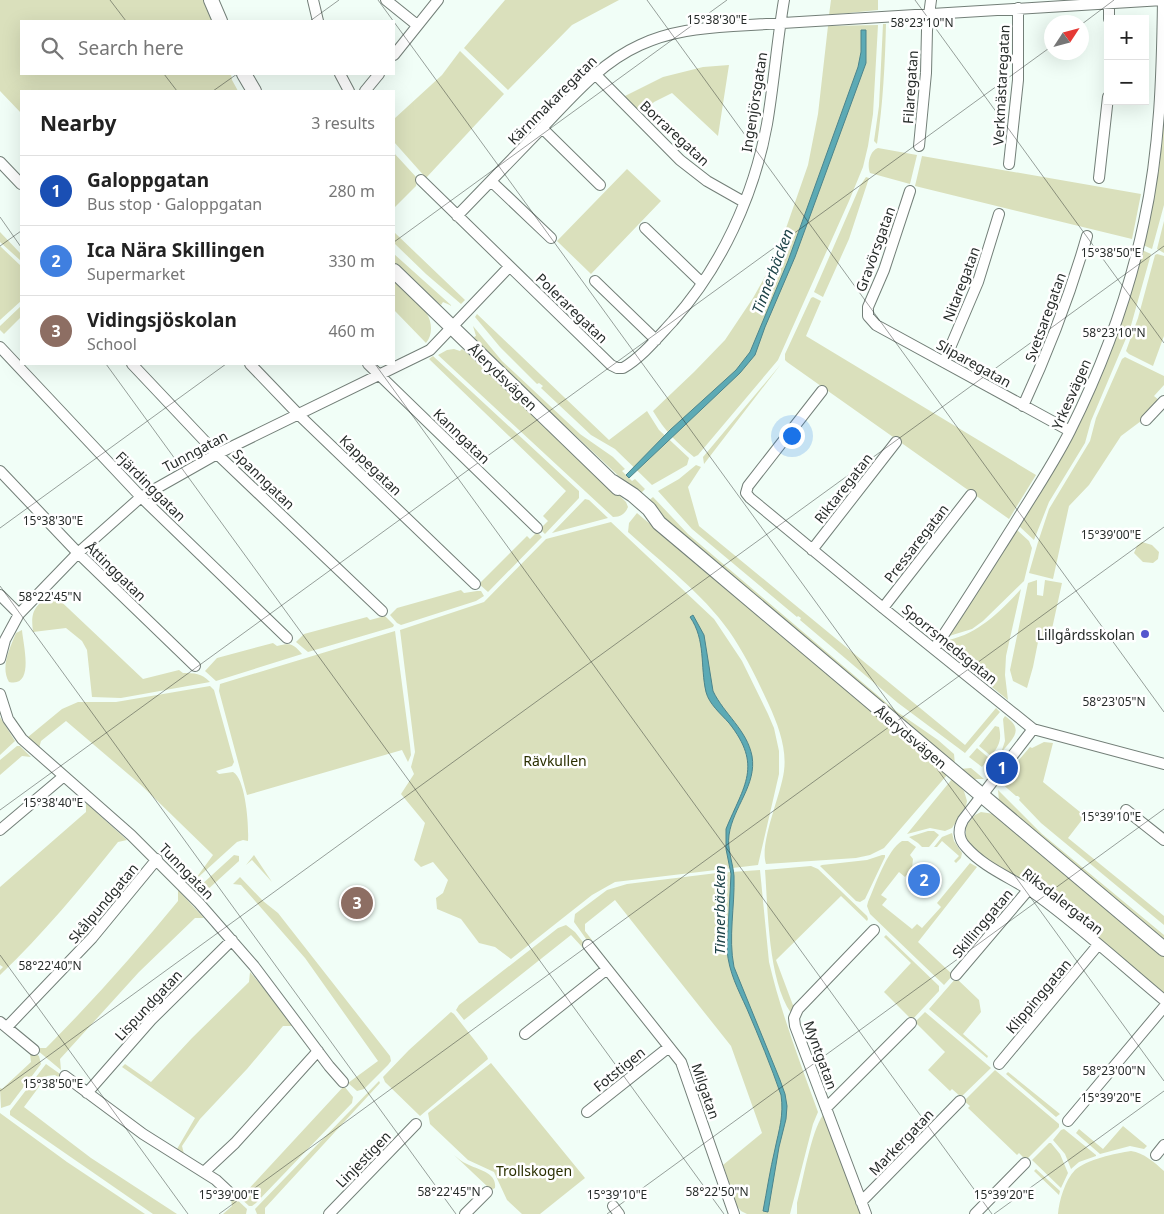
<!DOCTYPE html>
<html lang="en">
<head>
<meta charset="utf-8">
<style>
	:root { --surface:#fff; --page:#f2f2f2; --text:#222; --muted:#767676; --line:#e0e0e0; --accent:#5456cd }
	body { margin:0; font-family:"Noto Sans",sans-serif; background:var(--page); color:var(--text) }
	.controls { position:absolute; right:15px; top:15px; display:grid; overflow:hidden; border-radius:0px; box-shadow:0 5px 20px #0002 }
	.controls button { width:45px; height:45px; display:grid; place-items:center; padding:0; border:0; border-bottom:1px solid var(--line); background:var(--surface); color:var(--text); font:25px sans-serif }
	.compass { position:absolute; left:1044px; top:15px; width:45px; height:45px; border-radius:50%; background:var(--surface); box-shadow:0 5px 20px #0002; rotate:54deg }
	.you { position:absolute; left:791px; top:435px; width:18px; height:18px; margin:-12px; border:4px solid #fff; border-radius:50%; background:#1a73e8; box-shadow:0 0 0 8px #1a73e833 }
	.badge { display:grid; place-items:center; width:32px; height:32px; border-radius:50%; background:var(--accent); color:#fff; font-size:16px; font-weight:700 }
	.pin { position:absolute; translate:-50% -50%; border:2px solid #fff; box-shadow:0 1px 5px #0006 }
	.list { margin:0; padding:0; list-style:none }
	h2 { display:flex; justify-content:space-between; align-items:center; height:65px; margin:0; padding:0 20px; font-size:21px }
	h2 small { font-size:16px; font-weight:400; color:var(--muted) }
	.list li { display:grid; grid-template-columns:32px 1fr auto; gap:15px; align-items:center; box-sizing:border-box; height:70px; padding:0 20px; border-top:1px solid var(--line) }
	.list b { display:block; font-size:19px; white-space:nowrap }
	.list p { margin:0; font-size:16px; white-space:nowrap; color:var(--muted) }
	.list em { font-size:16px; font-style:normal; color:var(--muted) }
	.icon { flex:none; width:28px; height:28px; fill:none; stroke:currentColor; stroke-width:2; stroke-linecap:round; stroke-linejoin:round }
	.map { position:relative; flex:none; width:1164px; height:1214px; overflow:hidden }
	.search { position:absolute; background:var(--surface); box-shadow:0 5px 20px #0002; left:20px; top:20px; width:375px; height:55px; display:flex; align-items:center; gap:12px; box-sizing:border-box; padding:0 18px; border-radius:0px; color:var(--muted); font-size:19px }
	.panel { position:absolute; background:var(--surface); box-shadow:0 5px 20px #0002; left:20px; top:90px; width:375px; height:275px; border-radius:0px }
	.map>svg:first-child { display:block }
	.green { fill:#dae0bc }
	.water { fill:#5caab5; stroke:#4c848b }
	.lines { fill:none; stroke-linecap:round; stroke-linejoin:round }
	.minor-casing { stroke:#737f78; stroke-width:12 }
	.secondary-casing { stroke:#737f78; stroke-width:16 }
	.minor { stroke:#fff; stroke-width:10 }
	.secondary { stroke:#fff; stroke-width:14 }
	.ticks { fill:none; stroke:#272c2a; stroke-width:1; stroke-opacity:0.45 }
	.poi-dot { fill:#5456cd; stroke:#fff; stroke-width:2 }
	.labels { text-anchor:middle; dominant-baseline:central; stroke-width:5; stroke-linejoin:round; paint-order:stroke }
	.street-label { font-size:14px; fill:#272c2a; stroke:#fff }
	.poi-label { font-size:14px; fill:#272c2a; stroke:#fff; text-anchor:end }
	.park-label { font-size:14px; fill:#2a2f01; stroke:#fff }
	.water-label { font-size:15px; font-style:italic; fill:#1f4449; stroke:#fff }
	.ticks-label { font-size:12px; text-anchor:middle; fill:#272c2a; stroke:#fff; stroke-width:5; stroke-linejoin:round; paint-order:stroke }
</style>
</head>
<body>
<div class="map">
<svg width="1164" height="1214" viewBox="0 0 1164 1214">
	<rect width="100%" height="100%" fill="#f1fef7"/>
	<path class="green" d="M0 0H203L212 21H21V74H231L232 80 238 91H21V113L0 91Z
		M505 0H619L572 25 508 90 464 48Z
		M831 0H878V10L829 15Z
		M883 24H886C885 64 883 104 877 144L874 141 879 106Z
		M878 25 873 114 868 146 863 167 849 201 778 360 698 455 694 457C677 443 664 430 653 411L694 372 725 340 753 298 776 257 808 165 818 114 828 26Z
		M460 51 504 94 426 178 394 142V119L442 75Z
		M729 65 718 136 672 93 654 102 640 116 623 97 663 77 703 67Z
		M1164 118V205L1152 249 1143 245 1159 168Z
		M878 148 917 155 910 184 870 173C867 166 869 151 878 148Z
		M394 153 417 178 416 186 394 208Z
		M922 156 1141 194 1132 239 915 186Z
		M627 169 661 201 591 274 557 241Z
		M866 177 869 178 849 239 823 297 814 292 860 186Z
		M1164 221V253L1157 249Z
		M0 232 21 254V261L0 242Z
		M394 232 465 300 461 304 426 274 394 243Z
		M0 246 21 266V301L0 320Z
		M1142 250 1151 254 1130 329 1091 421 1085 443 1049 502 1034 540 1019 526 1047 480Z
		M394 254 452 306 443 302 441 305 430 297 394 263Z
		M1157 254 1164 256V336L1153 366 1129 354 1126 351 1138 318 1155 255Z
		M394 280C402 288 423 305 427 314 432 322 433 335 426 343L394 310Z
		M813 297 821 301 806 336 1036 475 1009 519 787 362 785 360V354L811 298Z
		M21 306V317L4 334 0 330V326Z
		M477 314 609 440 647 411 659 430 689 458 687 465 652 485 615 449 591 435 541 388 543 386 539 383 537 384 500 347 475 317Z
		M473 326 502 361 580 434 613 457 625 469 622 471 632 481 635 479 645 489 639 495 516 380 478 343 474 337 476 336Z
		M454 349 460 351 462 349C521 395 573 451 626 502L628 507C625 514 621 517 613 517L438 355 447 350Z
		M433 356 579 491V498L545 534 540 529 548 521 543 516 566 491 429 359Z
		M1125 357 1164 376V385L1154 396 1160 401 1141 421 1121 436 1089 485 1069 506 1053 579 1029 573 1038 542 1049 509 1090 441 1096 418 1122 359Z
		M781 364 704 464 703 457Z
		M696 465 701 467 688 487 699 526 965 745 996 708 1000 712 965 753 898 703 800 620 801 618 798 616 797 617 692 529 658 491 679 479Z
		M653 497 688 534 896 711 938 740 954 754 955 765 683 536 647 502Z
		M585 499 589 500 608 518 552 533Z
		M637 513 947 775 884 848 870 855 856 858 766 864C759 843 781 795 784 771 787 748 778 725 769 705 757 679 745 654 729 631 702 593 662 563 628 532L629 523Z
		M611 522 714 619 742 661 768 714 774 728 779 751V774L758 865 615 882 592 895 511 959 495 947 479 943 461 919 437 909 436 898 443 893 448 880 433 862 421 867 414 860 425 823 401 794 414 774 411 767 415 752 400 630 484 602 546 539Z
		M1017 530 1029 541 1032 548 1024 581 983 621 972 629 949 636Z
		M537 532 542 537 488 592 479 584 527 536 530 539Z
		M1142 542 1152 545 1159 552 1158 559 1153 563 1143 562 1134 553 1137 546Z
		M1037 580V595L1043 596 1045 580 1062 583 1050 638 1038 642 1033 667 1027 688 1013 681 1010 670 1028 583Z
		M1021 589 1006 656 1005 675 1008 700 951 654 948 646 949 640C979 633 1001 611 1021 589Z
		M461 590 464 593 477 591H481L484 596 476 601 401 625 397 623 390 615 397 608Z
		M51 592 143 679 179 670 183 673C195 673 201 673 210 682L121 698 92 697 87 650 82 641 66 628 33 632C30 608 36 608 51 592Z
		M385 616 394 625 393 627 308 652 296 642 304 634 367 617 370 620Z
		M22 630C23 644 35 688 9 682 0 667 10 648 16 633Z
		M395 631 410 745 411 755 408 762 402 750 247 795 219 691 220 684Z
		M273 643 277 646C290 643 293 643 302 654L216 681 205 671 217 658Z
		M210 686 214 690 234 762 232 766 216 771 219 774 233 772C246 779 249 827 248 841L243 840 237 842 194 881 213 855 141 785 66 721 41 741 39 748 28 737 62 709 78 702H116Z
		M1005 716C1025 730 1013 738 1001 753L1005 741 1003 719Z
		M0 717 15 741 0 755Z
		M995 726 999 727C1002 740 999 746 991 756L979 746Z
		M1044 742 1053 743 1043 782 1085 816 1068 838 1164 916V925L1041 823 1019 800 1020 798 1018 796H1016L1000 782 1030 747 1032 748Z
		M17 746H20L31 757 22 756 0 775V760Z
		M977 748 989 758 982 767 969 757Z
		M971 768 984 779H973L960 769Z
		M952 779 964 791 967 801 966 806 952 828 945 831 930 828 907 834Z
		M998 790 1042 834 1164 935V940L1004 808 999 801Z
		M86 803 127 840 118 842C81 888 43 934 0 975V970L3 967 0 965V887L86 812Z
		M981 812 994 814 1164 956V995L1035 887 997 866 970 846 966 837V826L975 815Z
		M928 831H934L939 835 929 847H922L918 843 909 837Z
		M952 833 954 841 962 853 961 858 956 863 954 861 959 856 942 841 937 847H934L942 837Z
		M902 841H908L916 847 910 855 913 859 912 868 905 877 899 872 881 895 887 899 882 905 912 929 917 924 922 928 941 907 937 903 970 863 977 867 918 942 953 975 944 985 870 914 867 906 868 902C875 886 887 850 902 841Z
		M234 855 239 856V861L205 892H200L199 889 200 886Z
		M254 855 272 882 252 860 246 865Z
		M882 855H885V857L865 899 860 902 856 901 820 866 822 865 867 860Z
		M811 866 818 869 867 916 868 919 867 921 841 896 776 960 794 1008 791 1013C768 980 768 910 765 870Z
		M760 870 769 962C781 1013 800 1062 818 1112L813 1124 790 1214H747L741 1211 737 1206 723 1165 762 1133 731 1046 615 900 585 924V931L592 940 589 943 574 922 575 914 607 890 627 884 717 873Z
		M240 877 263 901 278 913 390 1056 391 1061 388 1065 364 1089 357 1091 348 1083 378 1061 305 958 241 885 233 884Z
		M178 890 204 918H195L139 972 60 1059 61 1070 37 1050 38 1048H46C93 1001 136 952 178 901Z
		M566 925 575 932 586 946 583 948 571 935 464 1020 456 1010 459 1005 558 928Z
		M886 935 939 986V991L912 1020 884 992 911 963 884 937Z
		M250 972 273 999 292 1026H283L247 1069 200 1119 182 1146 184 1154 177 1149 195 1118 122 1067 125 1064 151 1082 192 1038 249 982Z
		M956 978 979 1000 981 1012 963 1034 988 1056 987 1058 929 1009Z
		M451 1012 454 1014 487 1056 488 1059 420 1116 385 1082 383 1077 409 1050Z
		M925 1012 991 1068 961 1097 952 1089 950 1091 928 1070 945 1052 915 1022Z
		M32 1051 39 1056 41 1064 10 1105 1 1108 0 1088 2 1089 31 1062 30 1054Z
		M491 1063 585 1178 540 1214H522L507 1200 494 1172 468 1160 430 1124 428 1113Z
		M46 1064 63 1076 60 1079 55 1075 47 1076 24 1107 91 1158 177 1214H153L10 1115V1111Z
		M995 1070 1059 1124V1127L1026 1160 1019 1153 1017 1155 968 1108 970 1106 964 1101Z
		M1008 1072 1060 1114 1056 1117 1006 1074Z
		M379 1081 380 1083 265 1208V1214H257L255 1209Z
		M344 1086 353 1097 352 1103 256 1203 252 1206H249L236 1194 245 1193Z
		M0 1113 67 1162 145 1214H0Z
		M823 1115 861 1214H797V1203C803 1181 811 1132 823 1115Z
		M1123 1126 1147 1146 1144 1149 1130 1146 1100 1154 1076 1133 1079 1129 1103 1149Z
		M1064 1129 1096 1155V1156L1079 1162 1071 1169 1065 1154 1053 1140 1061 1130Z
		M1049 1143H1051L1060 1154 1068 1173 1061 1188 1032 1160Z
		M1131 1151C1144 1153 1154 1162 1164 1171V1214H1058C1059 1201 1065 1180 1075 1170 1086 1160 1116 1153 1131 1151Z
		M454 1155C458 1158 462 1162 467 1164 478 1170 497 1172 495 1188L491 1190 489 1188Z
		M1036 1169 1060 1191 1059 1195 1034 1171Z
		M234 1197 247 1209 246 1214H223L232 1206 231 1199Z"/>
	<path class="water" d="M861 30H866V63L795 257 765 327 755 355 740 373 629 478 626 475 670 430 736 370 750 352 788 261 858 67 861 52Z
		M693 615 704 635 713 691C724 714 747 730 752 756 757 785 733 807 729 835 727 849 733 863 734 876 735 907 728 937 734 967L780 1080 785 1094 787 1106 786 1119 779 1147 768 1212 763 1211C767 1190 770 1170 775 1149 779 1130 784 1115 781 1095 771 1066 759 1037 747 1009 738 989 729 973 727 950L731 874 726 849V829C744 785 763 766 729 723 721 714 709 704 706 692 700 666 706 640 690 617Z"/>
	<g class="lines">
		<g class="minor-casing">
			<path id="minor" d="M313 0 318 21
				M386 0 417 25
				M1109 3V19
				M394 55 438 0
				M340 74 349 91
				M595 74 680 160 707 181 744 202
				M365 91 379 74
				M542 128 600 185
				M919 146 926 73 927 30 931 0
				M0 162 21 184
				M1009 164 1018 80V8
				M1099 178 1108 97
				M421 180 611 365 617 368H623C642 357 658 337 673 321 721 267 754 196 767 124 774 83 777 41 784 0
				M491 181 551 238
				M910 191 884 270 868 307V316L876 325 1070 431
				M457 216C485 187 514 157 542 128 572 97 600 63 640 45 670 31 701 28 733 26L1163 0
				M645 228 702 283
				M595 281 656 340
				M0 347 141 497 287 638
				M944 362 978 282 999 214
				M132 364 217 454 382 611
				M250 364 299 415 475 584
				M368 364 537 528
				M822 391 748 486 746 493 750 498 883 608 1033 729 1164 764
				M1023 406C1049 350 1070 295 1087 236
				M1146 420 1164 401
				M0 471 78 553 195 666
				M812 550 896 442
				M0 595 19 614
				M883 608 971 495
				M934 649C962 608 988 566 1014 525 1033 494 1054 463 1070 431 1103 365 1129 294 1144 222 1160 148 1162 74 1163 0
				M0 659 5 640 19 614 78 553 141 497 217 454 430 350 509 267
				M0 694 8 719 22 739 131 835 199 903 254 966 329 1066 343 1082
				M1033 729 963 820C958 829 958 839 966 847 985 869 1015 879 1038 896 1082 928 1122 965 1164 1000
				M1126 810 1164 840
				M0 830 64 776
				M588 945 681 1062 734 1214
				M956 975 1029 889
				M0 1022 34 1050
				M7 1027 92 938 157 859
				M525 1034 607 969
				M999 1064 1098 945
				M65 1076 143 1134 216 1180 232 1195
				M87 1093 151 1020 232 940
				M826 1108 911 1023
				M587 1112 669 1047
				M1068 1121 1164 1007
				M1156 1155 1164 1145
				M204 1172 235 1143 318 1051
				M861 1202 960 1101
				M613 1206 619 1214
				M329 1214 416 1124
				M465 1214 487 1192
				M866 1214 795 1026 794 1018 798 1009 874 930
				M975 1214 1025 1163"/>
		</g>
		<g class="secondary-casing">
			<path id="secondary" d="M211 0 220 21
				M244 74 254 91
				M394 271 618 488
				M613 482 633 495 649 509 659 523 684 544 1164 949"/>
		</g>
		<use href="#minor" class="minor"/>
		<use href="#secondary" class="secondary"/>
	</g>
	<path class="ticks" d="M110 0 126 21M378 0 1164 1081M647 0 1164 712M915 0 1164 343M310 21 339 0M1082 24 1114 0M164 74 177 91M213 91 237 74M0 217 21 247M394 242 727 0M0 246 21 231M106 364 724 1214M375 364 992 1214M0 528 226 364M0 586 456 1214M0 810 1052 46M0 955 188 1214M0 1091 1164 246M219 1214 1164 527M607 1214 1164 809M994 1214 1164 1091"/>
	<circle class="poi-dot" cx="1145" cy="634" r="5"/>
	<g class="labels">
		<g class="street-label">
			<text transform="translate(1001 85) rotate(-87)">Verkmästaregatan</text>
			<text transform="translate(910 87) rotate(-86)">Filaregatan</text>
			<text transform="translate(552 100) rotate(-45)">Kärnmakaregatan</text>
			<text transform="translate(754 102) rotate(-81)">Ingenjörsgatan</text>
			<text transform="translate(675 133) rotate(43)">Borraregatan</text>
			<text transform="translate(875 249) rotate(-70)">Gravörsgatan</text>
			<text transform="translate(961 284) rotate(-69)">Nitaregatan</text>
			<text transform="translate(572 308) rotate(44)">Poleraregatan</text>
			<text transform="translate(1045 317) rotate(-70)">Svetsaregatan</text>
			<text transform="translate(974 363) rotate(29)">Sliparegatan</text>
			<text transform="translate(503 377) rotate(44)">Ålerydsvägen</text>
			<text transform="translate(1071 394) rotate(-66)">Yrkesvägen</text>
			<text transform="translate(462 436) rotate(44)">Kanngatan</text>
			<text transform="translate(195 451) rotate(-28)">Tunngatan</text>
			<text transform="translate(371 465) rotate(44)">Kappegatan</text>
			<text transform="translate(264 479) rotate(44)">Spanngatan</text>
			<text transform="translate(151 486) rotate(45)">Fjärdinggatan</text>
			<text transform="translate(843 488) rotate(-52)">Riktaregatan</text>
			<text transform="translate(916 543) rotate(-52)">Pressaregatan</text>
			<text transform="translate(116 571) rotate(44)">Åttinggatan</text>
			<text transform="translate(950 644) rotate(39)">Sporrsmedsgatan</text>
			<text transform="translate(911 737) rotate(40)">Ålerydsvägen</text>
			<text transform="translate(187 871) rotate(46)">Tunngatan</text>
			<text transform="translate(1063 901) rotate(38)">Riksdalergatan</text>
			<text transform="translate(103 903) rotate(-50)">Skålpundgatan</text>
			<text transform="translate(982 923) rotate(-50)">Skillinggatan</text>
			<text transform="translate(1038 996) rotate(-50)">Klippinggatan</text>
			<text transform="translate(148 1005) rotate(-47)">Lispundgatan</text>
			<text transform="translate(821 1055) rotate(70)">Myntgatan</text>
			<text transform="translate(619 1069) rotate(-39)">Fotstigen</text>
			<text transform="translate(706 1091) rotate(71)">Milgatan</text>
			<text transform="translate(901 1142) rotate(-46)">Markergatan</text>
			<text transform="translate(363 1159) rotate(-46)">Linjestigen</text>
		</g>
		<g class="poi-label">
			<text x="1135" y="634">Lillgårdsskolan</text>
		</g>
		<g class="park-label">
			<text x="555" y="760">Rävkullen</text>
			<text x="534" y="1170">Trollskogen</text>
		</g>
		<g class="water-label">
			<text transform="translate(772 271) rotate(-69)">Tinnerbäcken</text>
			<text transform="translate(719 910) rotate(-90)">Tinnerbäcken</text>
		</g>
	</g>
	<g class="ticks-label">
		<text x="717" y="24">15°38'30"E</text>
		<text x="922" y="27">58°23'10"N</text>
		<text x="1111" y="257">15°38'50"E</text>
		<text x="1114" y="337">58°23'10"N</text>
		<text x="53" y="525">15°38'30"E</text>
		<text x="1111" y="539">15°39'00"E</text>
		<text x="50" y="601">58°22'45"N</text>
		<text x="1114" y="706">58°23'05"N</text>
		<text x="53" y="807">15°38'40"E</text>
		<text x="1111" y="821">15°39'10"E</text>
		<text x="50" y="970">58°22'40"N</text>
		<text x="1114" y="1075">58°23'00"N</text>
		<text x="53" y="1088">15°38'50"E</text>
		<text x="1111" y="1102">15°39'20"E</text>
		<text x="449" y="1196">58°22'45"N</text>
		<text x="717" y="1196">58°22'50"N</text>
		<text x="229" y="1199">15°39'00"E</text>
		<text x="617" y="1199">15°39'10"E</text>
		<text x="1004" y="1199">15°39'20"E</text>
	</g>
</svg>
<div class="controls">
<button>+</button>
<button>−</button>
</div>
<svg class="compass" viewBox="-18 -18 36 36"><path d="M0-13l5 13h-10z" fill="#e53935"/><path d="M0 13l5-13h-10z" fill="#767676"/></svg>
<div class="you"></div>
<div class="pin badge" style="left:1002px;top:768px;background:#1a4fb4">1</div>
<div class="pin badge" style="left:924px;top:880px;background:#3f7fe0">2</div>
<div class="pin badge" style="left:357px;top:903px;background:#8d6e63">3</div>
<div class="search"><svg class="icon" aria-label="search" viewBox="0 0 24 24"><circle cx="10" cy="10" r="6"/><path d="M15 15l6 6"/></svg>Search here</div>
<section class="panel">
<h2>Nearby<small>3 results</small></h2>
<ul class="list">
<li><span class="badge" style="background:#1a4fb4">1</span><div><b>Galoppgatan</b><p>Bus stop · Galoppgatan</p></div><em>280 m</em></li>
<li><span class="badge" style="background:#3f7fe0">2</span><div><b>Ica Nära Skillingen</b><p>Supermarket</p></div><em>330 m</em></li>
<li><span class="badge" style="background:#8d6e63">3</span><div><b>Vidingsjöskolan</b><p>School</p></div><em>460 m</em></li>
</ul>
</section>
</div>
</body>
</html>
